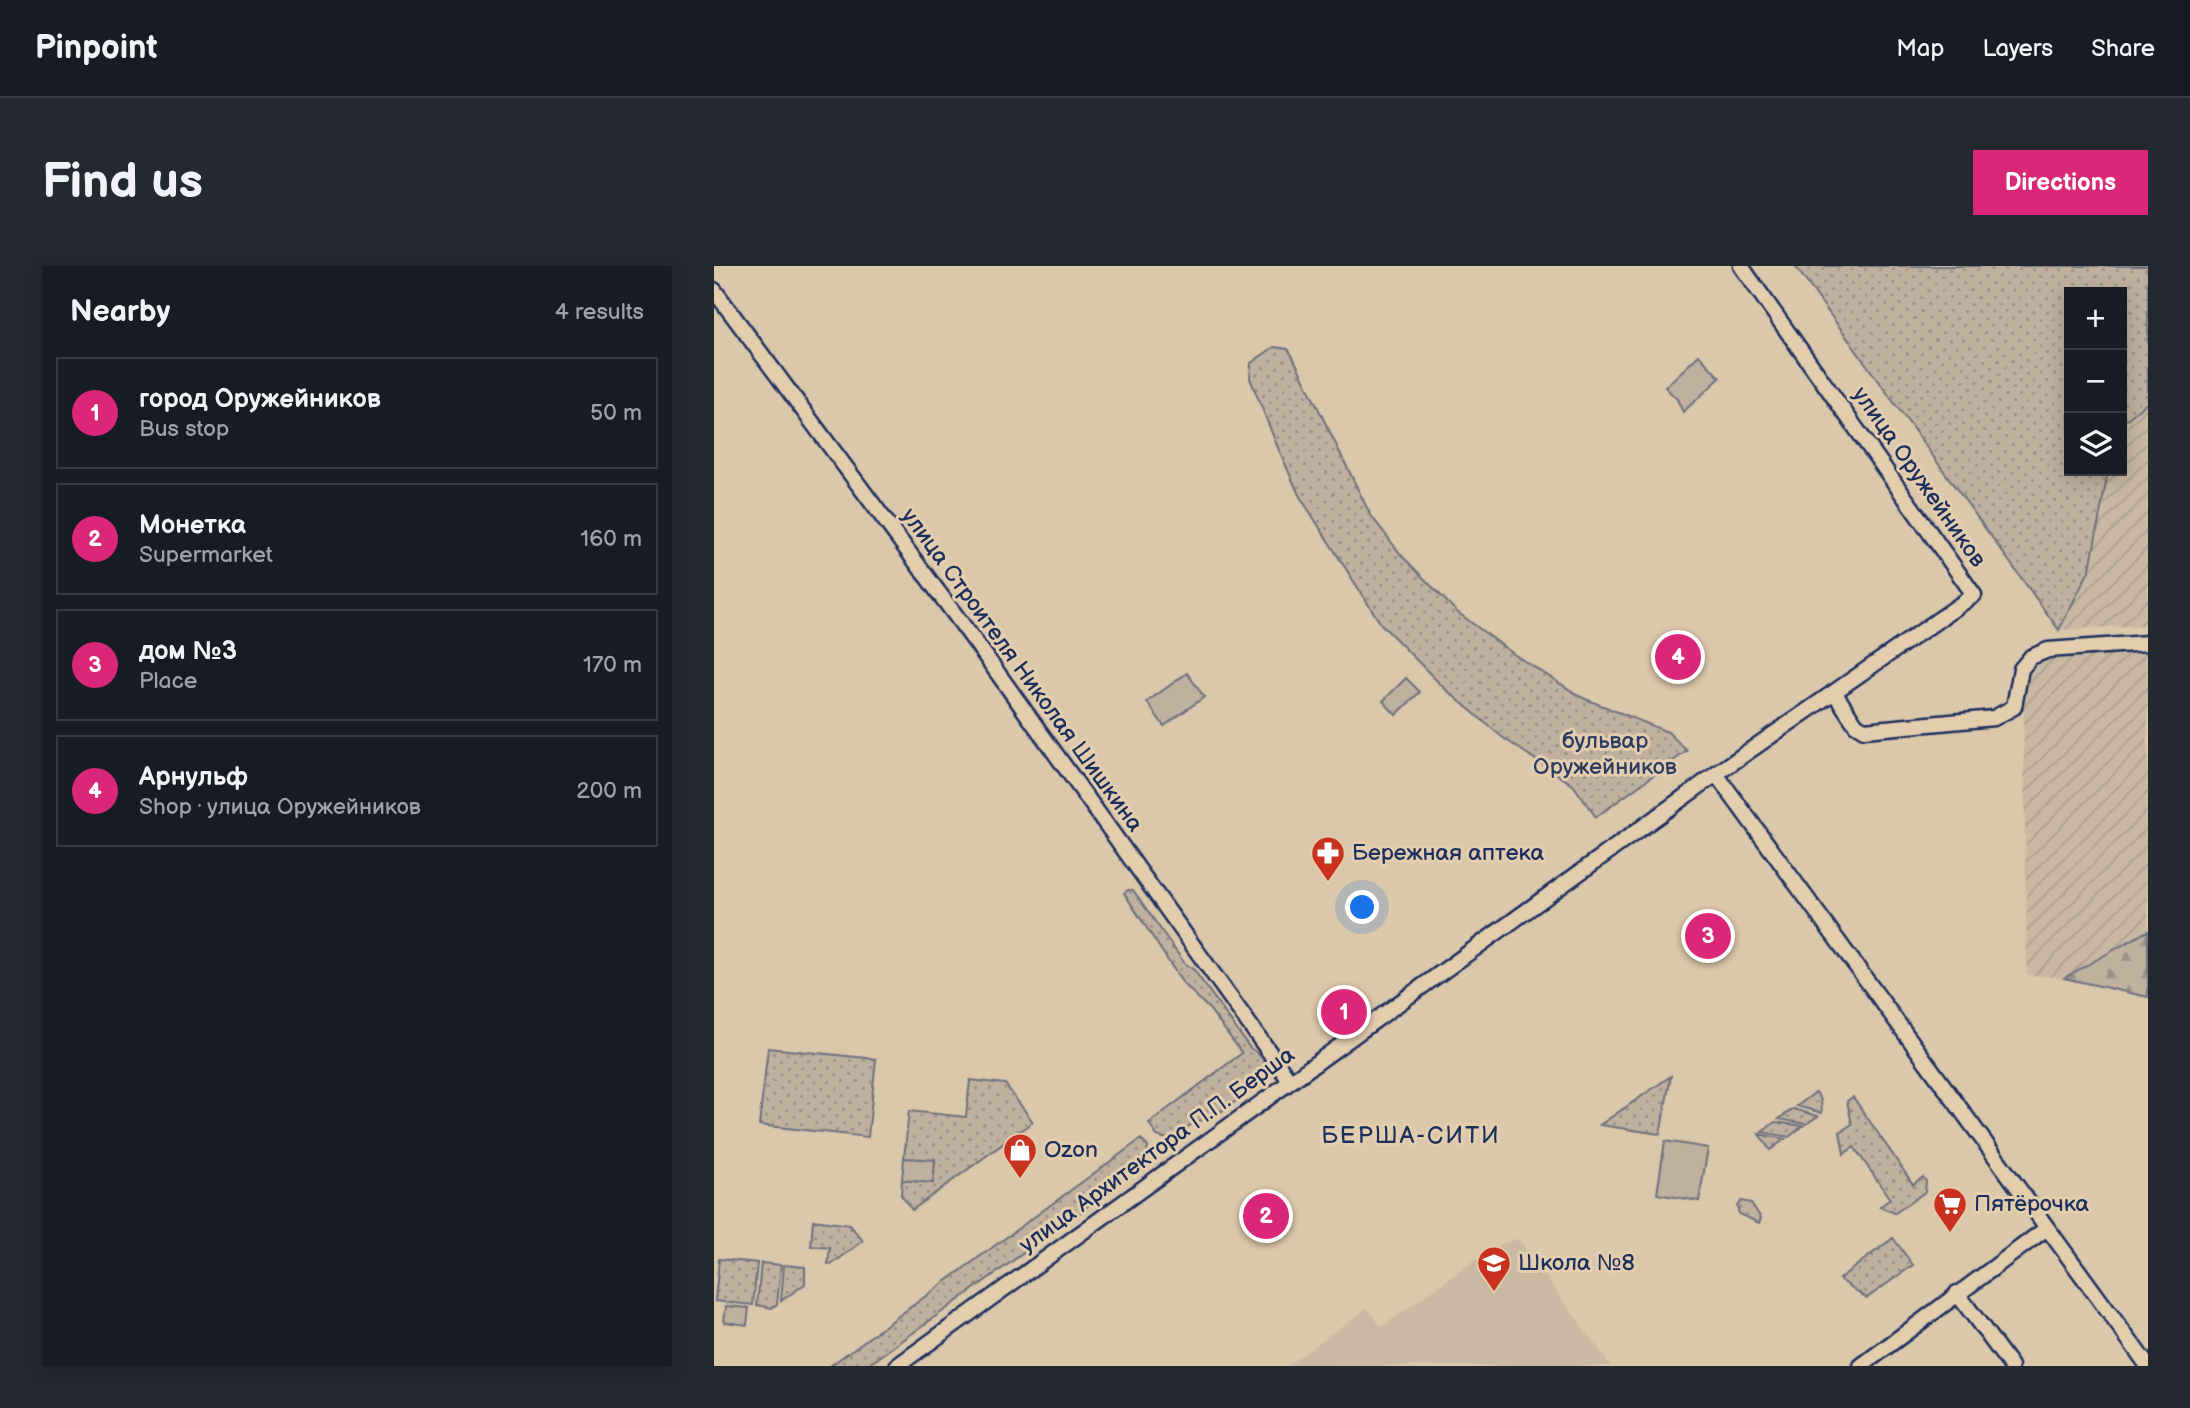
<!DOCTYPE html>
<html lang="en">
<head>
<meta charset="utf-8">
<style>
	:root { --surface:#171b24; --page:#242831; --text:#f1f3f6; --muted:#9ea1a6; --line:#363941; --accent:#db2777 }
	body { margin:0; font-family:"Balsamiq Sans",sans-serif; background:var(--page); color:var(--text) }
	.controls { position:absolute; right:21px; top:21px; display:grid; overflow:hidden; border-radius:0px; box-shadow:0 4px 18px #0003 }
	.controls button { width:63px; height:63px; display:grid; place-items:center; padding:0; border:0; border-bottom:2px solid var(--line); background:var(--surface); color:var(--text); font:35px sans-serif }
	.you { position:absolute; left:649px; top:642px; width:24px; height:24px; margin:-18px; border:5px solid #fff; border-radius:50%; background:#1a73e8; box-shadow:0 0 0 10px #1a73e833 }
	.badge { display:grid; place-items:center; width:46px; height:46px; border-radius:50%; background:var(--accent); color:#fff; font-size:23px; font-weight:700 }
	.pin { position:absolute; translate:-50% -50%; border:4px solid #fff; box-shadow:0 2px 7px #0006 }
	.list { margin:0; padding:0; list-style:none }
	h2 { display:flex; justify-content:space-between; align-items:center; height:91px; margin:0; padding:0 28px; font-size:30px }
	h2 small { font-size:23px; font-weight:400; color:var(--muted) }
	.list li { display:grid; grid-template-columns:46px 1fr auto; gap:21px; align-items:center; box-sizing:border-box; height:112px; margin:0 14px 14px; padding:0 14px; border:2px solid var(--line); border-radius:0px }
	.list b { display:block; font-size:26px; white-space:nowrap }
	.list p { margin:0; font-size:23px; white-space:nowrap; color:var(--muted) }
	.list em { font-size:23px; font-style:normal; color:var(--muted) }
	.icon { flex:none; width:38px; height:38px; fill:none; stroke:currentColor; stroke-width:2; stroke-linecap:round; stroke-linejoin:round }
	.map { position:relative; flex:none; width:1434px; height:1100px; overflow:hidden; border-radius:0px }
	header { display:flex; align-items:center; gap:42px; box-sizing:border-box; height:98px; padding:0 35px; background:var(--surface); border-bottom:2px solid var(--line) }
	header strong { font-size:33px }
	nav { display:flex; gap:38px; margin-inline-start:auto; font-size:24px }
	.intro { display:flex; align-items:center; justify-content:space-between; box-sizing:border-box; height:168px; padding:0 42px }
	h1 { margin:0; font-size:49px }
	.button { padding:18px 32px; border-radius:0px; background:var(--accent); color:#fff; font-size:24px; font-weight:700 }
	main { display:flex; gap:42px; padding:0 42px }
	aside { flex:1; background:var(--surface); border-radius:0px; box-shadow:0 4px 18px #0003 }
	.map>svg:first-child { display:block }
	.built { fill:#c9b9a3 }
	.industrial { fill:url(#industrial-furrows) }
	.green { fill:url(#green-dots); stroke:#6d707e; stroke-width:2 }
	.forest { fill:url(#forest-firs); stroke:#6d707e; stroke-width:2 }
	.pitch { fill:#bfb19e; stroke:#6d707e; stroke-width:2 }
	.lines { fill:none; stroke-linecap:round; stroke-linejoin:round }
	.minor-casing { stroke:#1b2f5e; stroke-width:19 }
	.minor { stroke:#e3cdad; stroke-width:14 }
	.labels { text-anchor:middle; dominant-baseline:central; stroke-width:6; stroke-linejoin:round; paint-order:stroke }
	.street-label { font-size:23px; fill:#1b2f5e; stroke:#e3cdad }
	.park-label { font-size:23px; fill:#2b3c64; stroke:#e3cdad }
	.poi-label { font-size:23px; fill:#1b2f5e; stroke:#e3cdad; text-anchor:start }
	.neighbourhood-label { font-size:24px; letter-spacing:2px; fill:#1b2f5e; stroke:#e3cdad }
</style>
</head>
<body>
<header>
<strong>Pinpoint</strong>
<nav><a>Map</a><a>Layers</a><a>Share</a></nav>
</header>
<div class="intro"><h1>Find us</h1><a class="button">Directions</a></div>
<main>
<aside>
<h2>Nearby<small>4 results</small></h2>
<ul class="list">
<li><span class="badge">1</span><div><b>город Оружейников</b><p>Bus stop</p></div><em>50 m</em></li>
<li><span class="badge">2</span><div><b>Монетка</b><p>Supermarket</p></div><em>160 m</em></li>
<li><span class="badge">3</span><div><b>дом №3</b><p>Place</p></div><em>170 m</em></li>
<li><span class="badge">4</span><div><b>Арнульф</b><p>Shop · улица Оружейников</p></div><em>200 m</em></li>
</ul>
</aside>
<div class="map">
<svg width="1434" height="1100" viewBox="0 0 1434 1100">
	<defs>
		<pattern id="industrial-furrows" width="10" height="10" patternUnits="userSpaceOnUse" patternTransform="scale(1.75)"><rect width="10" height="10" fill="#c9b9a3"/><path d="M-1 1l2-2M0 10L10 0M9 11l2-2" fill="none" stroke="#ac9f8f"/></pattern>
		<pattern id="green-dots" width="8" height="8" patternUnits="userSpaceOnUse" patternTransform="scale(1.75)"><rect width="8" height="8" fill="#bfb19e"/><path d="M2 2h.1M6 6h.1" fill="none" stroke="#9a9084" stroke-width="1.8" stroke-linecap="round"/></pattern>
		<pattern id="forest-firs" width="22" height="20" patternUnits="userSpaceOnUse" patternTransform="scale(1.75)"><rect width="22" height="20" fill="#bfb19e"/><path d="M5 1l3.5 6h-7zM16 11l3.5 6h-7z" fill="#9a9084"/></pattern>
	</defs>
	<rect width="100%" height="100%" fill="#dbc7aa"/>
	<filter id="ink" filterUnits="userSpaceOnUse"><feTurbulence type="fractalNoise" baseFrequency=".0143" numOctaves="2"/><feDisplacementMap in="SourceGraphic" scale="14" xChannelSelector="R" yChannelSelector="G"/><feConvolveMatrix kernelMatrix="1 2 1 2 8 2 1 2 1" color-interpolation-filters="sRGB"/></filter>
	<g filter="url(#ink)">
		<path class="built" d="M804 973 897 1100H573L653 1042 668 1061 754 999 787 978Z"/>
		<path class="industrial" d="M1434 136V359L1345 364 1376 303 1394 205H1408V157Z
			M1434 386V665L1350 712 1313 709 1309 413 1312 404 1321 396 1333 392Z"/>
		<path class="green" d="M1081 0H1434V136L1408 157V26H1355V205H1394L1376 303 1345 364Z
			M560 81 574 83 579 91 656 248 688 290 743 346 801 389 869 432 954 466 973 485 882 551 859 519 788 471 729 421 667 358 585 229 562 177 536 112 537 97Z
			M414 624H419L471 698 480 704 536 782C545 787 554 798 555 808L551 815 505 847 478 858 455 874 443 870 435 857 528 787 496 744 468 716 410 627Z
			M54 782 162 793 154 871 45 859Z
			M957 810 946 868 886 859Z
			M256 814 291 818 319 856 198 944 187 929 188 914 219 917 221 894 190 892 195 845 252 851Z
			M1102 826 1107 834 1108 847 1083 840Z
			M1139 831 1199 918 1209 911 1212 915 1211 926 1181 947 1166 941 1176 933 1140 881 1130 888 1126 866 1138 858 1133 835Z
			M1079 843H1080L1104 850 1092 858 1065 853Z
			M1061 856 1089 860 1075 871 1048 866Z
			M1045 868 1071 873 1056 884Z
			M427 873 434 881 433 888 394 917 372 942 153 1100H116Z
			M1027 935 1037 937 1047 952 1045 957 1025 948 1023 940Z
			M99 954 136 959 149 975 117 999 114 998 116 982 97 980Z
			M1179 972 1199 999 1153 1032 1125 1013Z
			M5 993 43 997 39 1039 1 1035Z
			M47 997 67 999 63 1038 58 1042 43 1039Z
			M70 999 91 1001V1018L67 1035Z"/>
		<path class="forest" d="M1434 665V731L1350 712 1430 667Z"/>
		<path class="pitch" d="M985 89 1006 112 969 146 963 133 951 121Z
			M473 407 490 431 450 460 433 436Z
			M692 412 706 426 682 449 669 435Z
			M951 875 994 882 985 935 943 928Z
			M190 892 221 894 219 917 188 914Z
			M12 1040 35 1042 33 1059 10 1056Z"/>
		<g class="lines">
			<g class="minor-casing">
				<path id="minor" d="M0 24 265 381 576 815
					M1120 426 1142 459 1150 464 1280 452 1300 441 1307 403 1317 391 1334 384 1434 377
					M1002 508 1434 1100
					M1243 1027 1297 1100
					M183 1100 1002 508 1260 329 1027 0
					M1147 1100 1333 962"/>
			</g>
			<use href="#minor" class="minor"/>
		</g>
	</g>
	<defs>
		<g id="pharmacy-pin" transform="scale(1.75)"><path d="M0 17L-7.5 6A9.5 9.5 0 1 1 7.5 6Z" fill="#c8321e" stroke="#e3cdad"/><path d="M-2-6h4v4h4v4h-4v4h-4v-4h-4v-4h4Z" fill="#fff"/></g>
		<g id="shop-pin" transform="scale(1.75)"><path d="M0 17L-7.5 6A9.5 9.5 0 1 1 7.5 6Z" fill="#c8321e" stroke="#e3cdad"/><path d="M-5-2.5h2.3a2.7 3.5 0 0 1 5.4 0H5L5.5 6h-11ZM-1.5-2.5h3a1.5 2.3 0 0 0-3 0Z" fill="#fff"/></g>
		<g id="supermarket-pin" transform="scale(1.75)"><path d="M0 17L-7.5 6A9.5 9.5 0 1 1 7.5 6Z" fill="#c8321e" stroke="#e3cdad"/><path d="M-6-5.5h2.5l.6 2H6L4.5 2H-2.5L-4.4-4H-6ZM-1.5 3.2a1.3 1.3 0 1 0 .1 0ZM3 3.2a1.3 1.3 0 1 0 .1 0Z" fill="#fff"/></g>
		<g id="school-pin" transform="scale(1.75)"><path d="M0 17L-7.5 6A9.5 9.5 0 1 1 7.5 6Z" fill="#c8321e" stroke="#e3cdad"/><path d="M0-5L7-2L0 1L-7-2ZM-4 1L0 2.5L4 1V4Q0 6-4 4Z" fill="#fff"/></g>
	</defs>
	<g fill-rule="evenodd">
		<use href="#pharmacy-pin" x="614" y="587"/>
		<use href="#shop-pin" x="306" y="884"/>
		<use href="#supermarket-pin" x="1236" y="938"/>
		<use href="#school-pin" x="780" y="997"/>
	</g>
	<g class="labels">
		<g class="street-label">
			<text transform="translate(1205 211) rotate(55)">улица Оружейников</text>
			<text transform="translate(308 404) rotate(54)">улица Строителя Николая Шишкина</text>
			<text transform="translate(443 884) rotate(-36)">улица Архитектора П.П. Берша</text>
		</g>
		<g class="park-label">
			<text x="891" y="475">бульвар<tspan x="891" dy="26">Оружейников</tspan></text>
		</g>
		<g class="poi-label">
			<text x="638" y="587">Бережная аптека</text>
			<text x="330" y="884">Ozon</text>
			<text x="1260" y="938">Пятёрочка</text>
			<text x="804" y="997">Школа №8</text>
		</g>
		<g class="neighbourhood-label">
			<text x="697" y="869">БЕРША-СИТИ</text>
		</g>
	</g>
</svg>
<div class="controls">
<button>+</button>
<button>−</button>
<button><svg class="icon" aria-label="layers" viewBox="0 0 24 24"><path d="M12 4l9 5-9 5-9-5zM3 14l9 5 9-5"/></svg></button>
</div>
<div class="you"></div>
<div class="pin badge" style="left:630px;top:746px">1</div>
<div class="pin badge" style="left:552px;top:950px">2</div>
<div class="pin badge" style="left:994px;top:670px">3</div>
<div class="pin badge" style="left:964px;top:391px">4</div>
</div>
</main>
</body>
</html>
